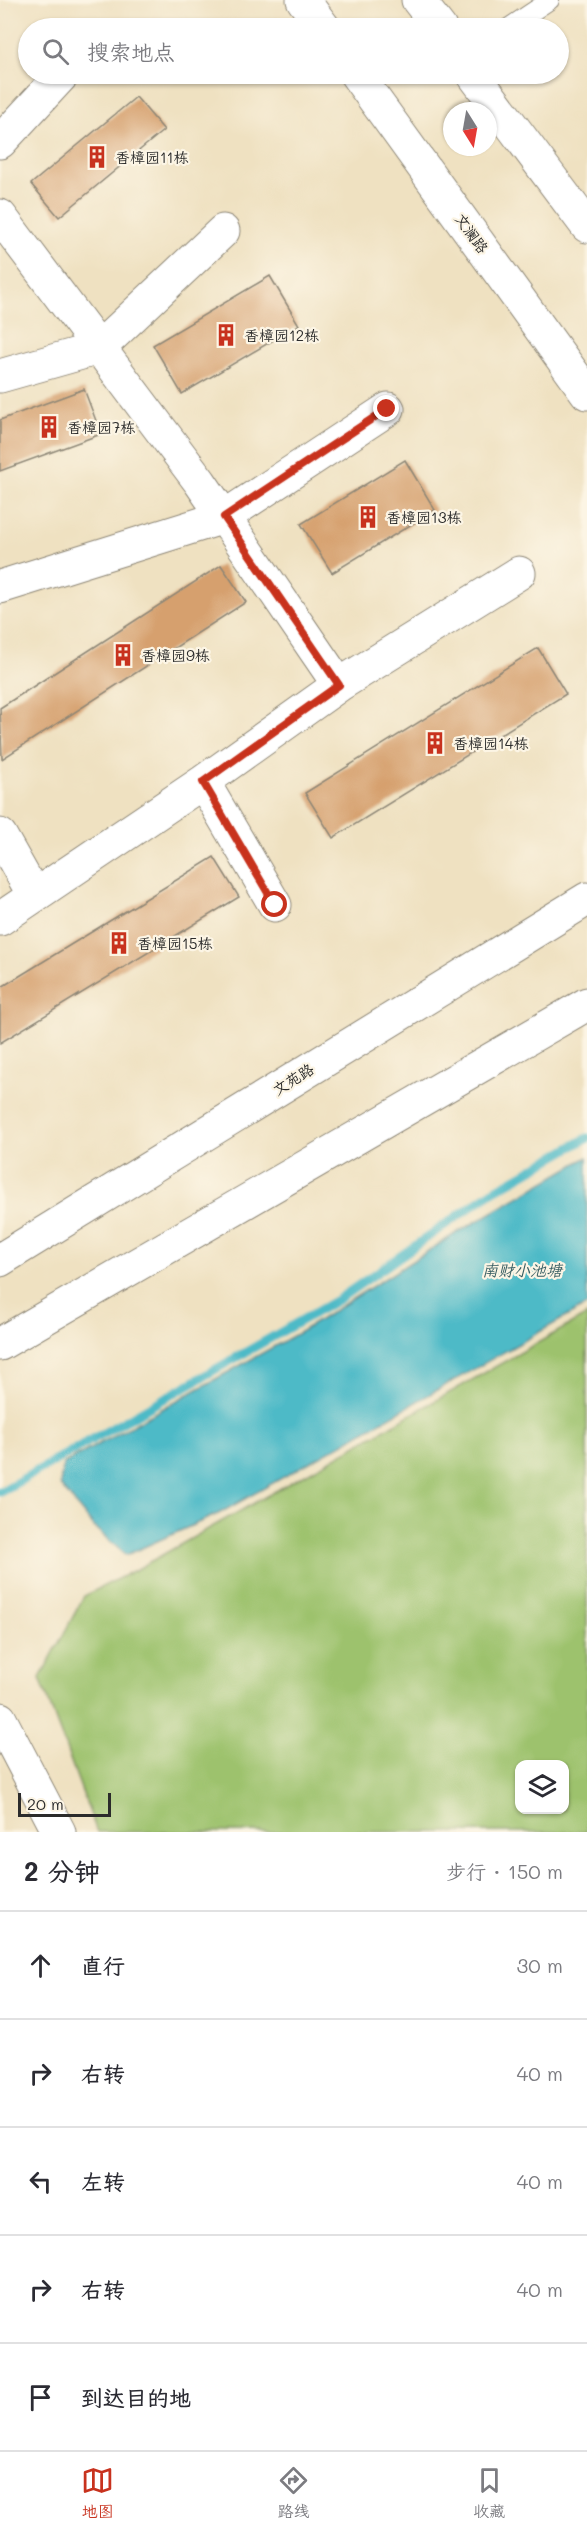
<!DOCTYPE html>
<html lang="zh">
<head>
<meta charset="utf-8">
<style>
	:root { --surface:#fff; --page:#f2f2f3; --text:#2b2b33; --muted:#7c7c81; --line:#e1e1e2; --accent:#c8321e }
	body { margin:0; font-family:Mali,"LXGW WenKai TC",sans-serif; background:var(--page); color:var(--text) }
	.controls { position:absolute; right:18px; bottom:18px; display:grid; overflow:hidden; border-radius:12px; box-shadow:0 2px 4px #0004 }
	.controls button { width:54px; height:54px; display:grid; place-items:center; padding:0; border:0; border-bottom:2px solid var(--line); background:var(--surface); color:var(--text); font:30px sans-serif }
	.compass { position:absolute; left:443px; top:102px; width:54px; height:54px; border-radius:50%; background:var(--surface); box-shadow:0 2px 4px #0004; rotate:169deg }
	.scale { position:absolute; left:18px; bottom:15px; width:93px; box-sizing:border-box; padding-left:6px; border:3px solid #2b2b2b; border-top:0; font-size:16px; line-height:21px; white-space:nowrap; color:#2b2b2b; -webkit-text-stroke:4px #fcf5e5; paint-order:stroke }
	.stop { position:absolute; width:18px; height:18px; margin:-14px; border:4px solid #c8321e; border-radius:50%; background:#fff }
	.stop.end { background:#c8321e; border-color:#fff; box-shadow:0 2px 6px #0008 }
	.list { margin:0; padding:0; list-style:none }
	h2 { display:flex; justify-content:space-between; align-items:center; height:78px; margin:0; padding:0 24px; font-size:26px }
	h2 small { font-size:20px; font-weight:400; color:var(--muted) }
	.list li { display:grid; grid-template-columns:39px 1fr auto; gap:18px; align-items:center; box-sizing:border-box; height:108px; padding:0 24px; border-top:2px solid var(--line) }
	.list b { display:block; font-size:22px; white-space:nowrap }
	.list em { font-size:20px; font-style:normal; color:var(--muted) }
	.icon { flex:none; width:33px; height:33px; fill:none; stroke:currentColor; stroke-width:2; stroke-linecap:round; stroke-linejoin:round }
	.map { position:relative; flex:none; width:587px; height:1832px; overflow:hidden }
	.search { position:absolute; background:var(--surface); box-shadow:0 2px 4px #0004; left:18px; right:18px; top:18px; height:66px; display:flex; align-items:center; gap:15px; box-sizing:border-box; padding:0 21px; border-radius:33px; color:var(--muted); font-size:22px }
	.sheet { height:618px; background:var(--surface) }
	nav { display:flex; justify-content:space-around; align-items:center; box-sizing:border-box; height:84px; border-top:2px solid var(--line); background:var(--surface); font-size:16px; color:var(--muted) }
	nav a { display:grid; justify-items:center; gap:3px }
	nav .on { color:var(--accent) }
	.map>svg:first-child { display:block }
	.green { fill:#9dc26d; stroke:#64764c; stroke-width:1.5; fill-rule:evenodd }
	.water { fill:#4dbac7; stroke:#3c7279; stroke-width:1.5 }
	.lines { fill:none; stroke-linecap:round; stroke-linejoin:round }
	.stream { stroke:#4dbac7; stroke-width:9 }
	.building { fill:#d6a06e }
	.lane-casing { stroke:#8d8676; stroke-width:20 }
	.street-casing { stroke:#8d8676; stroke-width:35 }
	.secondary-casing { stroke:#8d8676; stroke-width:35 }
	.primary-casing { stroke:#8d8676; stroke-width:35 }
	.lane { stroke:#fff; stroke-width:18 }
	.street { stroke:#fff; stroke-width:33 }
	.secondary { stroke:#fff; stroke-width:33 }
	.primary { stroke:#fff; stroke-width:33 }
	.route { stroke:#c8321e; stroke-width:8 }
	.labels { text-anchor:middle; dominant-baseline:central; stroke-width:4.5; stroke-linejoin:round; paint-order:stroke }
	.poi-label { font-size:15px; fill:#2b2b2b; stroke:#fcf5e5; text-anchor:start }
	.street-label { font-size:15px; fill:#2b2b2b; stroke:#fcf5e5 }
	.water-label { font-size:16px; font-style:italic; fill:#375d62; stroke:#fcf5e5 }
</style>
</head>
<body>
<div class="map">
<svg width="587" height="1832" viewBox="0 0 587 1832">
	<rect width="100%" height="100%" fill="#fcf5e5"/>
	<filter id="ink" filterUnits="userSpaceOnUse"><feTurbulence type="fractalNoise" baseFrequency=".0167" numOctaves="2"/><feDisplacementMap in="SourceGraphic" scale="12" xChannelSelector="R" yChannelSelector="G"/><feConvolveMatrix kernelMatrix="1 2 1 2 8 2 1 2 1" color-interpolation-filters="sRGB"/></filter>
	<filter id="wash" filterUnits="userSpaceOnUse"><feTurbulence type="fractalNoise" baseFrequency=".008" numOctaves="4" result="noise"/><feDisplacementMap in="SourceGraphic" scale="24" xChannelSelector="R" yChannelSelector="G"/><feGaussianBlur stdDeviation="1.35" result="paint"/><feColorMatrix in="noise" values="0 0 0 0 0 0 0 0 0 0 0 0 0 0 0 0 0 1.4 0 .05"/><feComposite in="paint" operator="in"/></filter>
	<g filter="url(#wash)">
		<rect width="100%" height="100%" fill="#efe1c1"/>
		<path class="green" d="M587 1315V1832H97L40 1678 84 1596 139 1568ZM520 1764H564V1810H520Z"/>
		<path class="water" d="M587 1157V1305L220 1513 126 1555 95 1528 60 1485 63 1464 302 1331 455 1234Z"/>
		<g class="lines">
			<path class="stream" d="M0 1492 339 1299 492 1192 587 1138"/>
		</g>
		<g id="blocks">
			<path class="building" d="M136 97 164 130 59 217 31 184Z
				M270 276 299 325 182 394 153 345Z
				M84 389 101 434 0 471V420Z
				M405 460 435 510 332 573 301 524Z
				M221 565 246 602 2 759 0 708Z
				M538 648 566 694 333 838 305 793Z
				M214 857 239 897 0 1043V988Z"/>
		</g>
	</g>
	<g filter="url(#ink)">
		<use href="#blocks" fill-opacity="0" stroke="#8d8676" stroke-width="1.5"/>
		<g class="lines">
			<g class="lane-casing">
				<path id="lane" d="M508 28 550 0"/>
			</g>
			<g class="street-casing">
				<path id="street" d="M0 142 63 74
					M0 216 200 482 339 685
					M0 376 99 348 223 231
					M0 587 224 517 388 409
					M203 782 275 905
					M0 835 34 895
					M0 919 203 782 339 685 519 573
					M0 1719 59 1832"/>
			</g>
			<g class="secondary-casing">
				<path id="secondary" d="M0 1260 587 899
					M0 1344 587 1004"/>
			</g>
			<g class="primary-casing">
				<path id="primary" d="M303 0 324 28
					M418 0 440 28
					M356 74 587 393
					M473 74 587 226"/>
			</g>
			<use href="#lane" class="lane"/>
			<use href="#street" class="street"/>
			<use href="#secondary" class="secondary"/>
			<use href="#primary" class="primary"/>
		</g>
	</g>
	<g class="lines" filter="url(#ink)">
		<path class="route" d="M275 905 203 782 339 685 224 517 387 409"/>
	</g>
	<defs>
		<g id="building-bare" transform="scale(1.8)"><path d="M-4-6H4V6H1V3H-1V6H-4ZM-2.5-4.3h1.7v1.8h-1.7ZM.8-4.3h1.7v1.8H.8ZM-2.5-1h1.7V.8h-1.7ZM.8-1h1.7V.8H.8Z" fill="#c8321e" stroke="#fcf5e5" stroke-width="2.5" paint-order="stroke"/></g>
	</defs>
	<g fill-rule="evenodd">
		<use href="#building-bare" x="97" y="157"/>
		<use href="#building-bare" x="226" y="335"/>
		<use href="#building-bare" x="49" y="427"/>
		<use href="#building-bare" x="368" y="517"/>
		<use href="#building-bare" x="123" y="655"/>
		<use href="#building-bare" x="435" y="743"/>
		<use href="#building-bare" x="119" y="943"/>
	</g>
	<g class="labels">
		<g class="poi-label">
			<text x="115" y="157">香樟园11栋</text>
			<text x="244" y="335">香樟园12栋</text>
			<text x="67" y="427">香樟园7栋</text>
			<text x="386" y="517">香樟园13栋</text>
			<text x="141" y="655">香樟园9栋</text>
			<text x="453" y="743">香樟园14栋</text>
			<text x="137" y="943">香樟园15栋</text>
		</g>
		<g class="street-label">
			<text transform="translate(472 233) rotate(54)">文澜路</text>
			<text transform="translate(293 1079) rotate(-32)">文苑路</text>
		</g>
		<g class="water-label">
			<text x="522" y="1269">南财小池塘</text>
		</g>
	</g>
</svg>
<div class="controls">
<button><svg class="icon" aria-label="layers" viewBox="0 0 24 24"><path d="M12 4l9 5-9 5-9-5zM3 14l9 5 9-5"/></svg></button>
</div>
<svg class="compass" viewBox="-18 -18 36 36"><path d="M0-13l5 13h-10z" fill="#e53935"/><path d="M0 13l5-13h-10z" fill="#7c7c81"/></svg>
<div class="scale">20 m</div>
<div class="stop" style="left:275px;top:905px"></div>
<div class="stop end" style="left:387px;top:409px"></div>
<div class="search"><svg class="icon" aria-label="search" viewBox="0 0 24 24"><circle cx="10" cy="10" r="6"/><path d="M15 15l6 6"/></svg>搜索地点</div>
</div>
<section class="sheet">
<h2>2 分钟<small>步行 · 150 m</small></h2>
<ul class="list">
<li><svg class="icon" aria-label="ahead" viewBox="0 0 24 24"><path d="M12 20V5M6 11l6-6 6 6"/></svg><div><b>直行</b></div><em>30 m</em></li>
<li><svg class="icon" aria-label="right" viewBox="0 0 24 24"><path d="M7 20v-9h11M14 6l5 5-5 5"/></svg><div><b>右转</b></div><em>40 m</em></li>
<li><svg class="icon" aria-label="left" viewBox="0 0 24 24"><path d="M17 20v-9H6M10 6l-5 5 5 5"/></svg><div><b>左转</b></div><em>40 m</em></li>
<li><svg class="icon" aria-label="right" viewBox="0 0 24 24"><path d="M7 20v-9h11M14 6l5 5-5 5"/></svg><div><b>右转</b></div><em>40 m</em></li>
<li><svg class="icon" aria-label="arrive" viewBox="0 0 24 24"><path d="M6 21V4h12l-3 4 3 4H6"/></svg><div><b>到达目的地</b></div></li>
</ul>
</section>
<nav>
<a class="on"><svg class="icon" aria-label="map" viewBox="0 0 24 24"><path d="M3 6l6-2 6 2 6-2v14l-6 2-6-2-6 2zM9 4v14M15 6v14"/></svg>地图</a>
<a><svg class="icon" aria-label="directions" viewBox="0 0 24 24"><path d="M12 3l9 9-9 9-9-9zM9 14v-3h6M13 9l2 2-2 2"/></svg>路线</a>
<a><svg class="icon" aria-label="saved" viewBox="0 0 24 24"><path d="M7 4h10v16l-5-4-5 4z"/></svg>收藏</a>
</nav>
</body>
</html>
